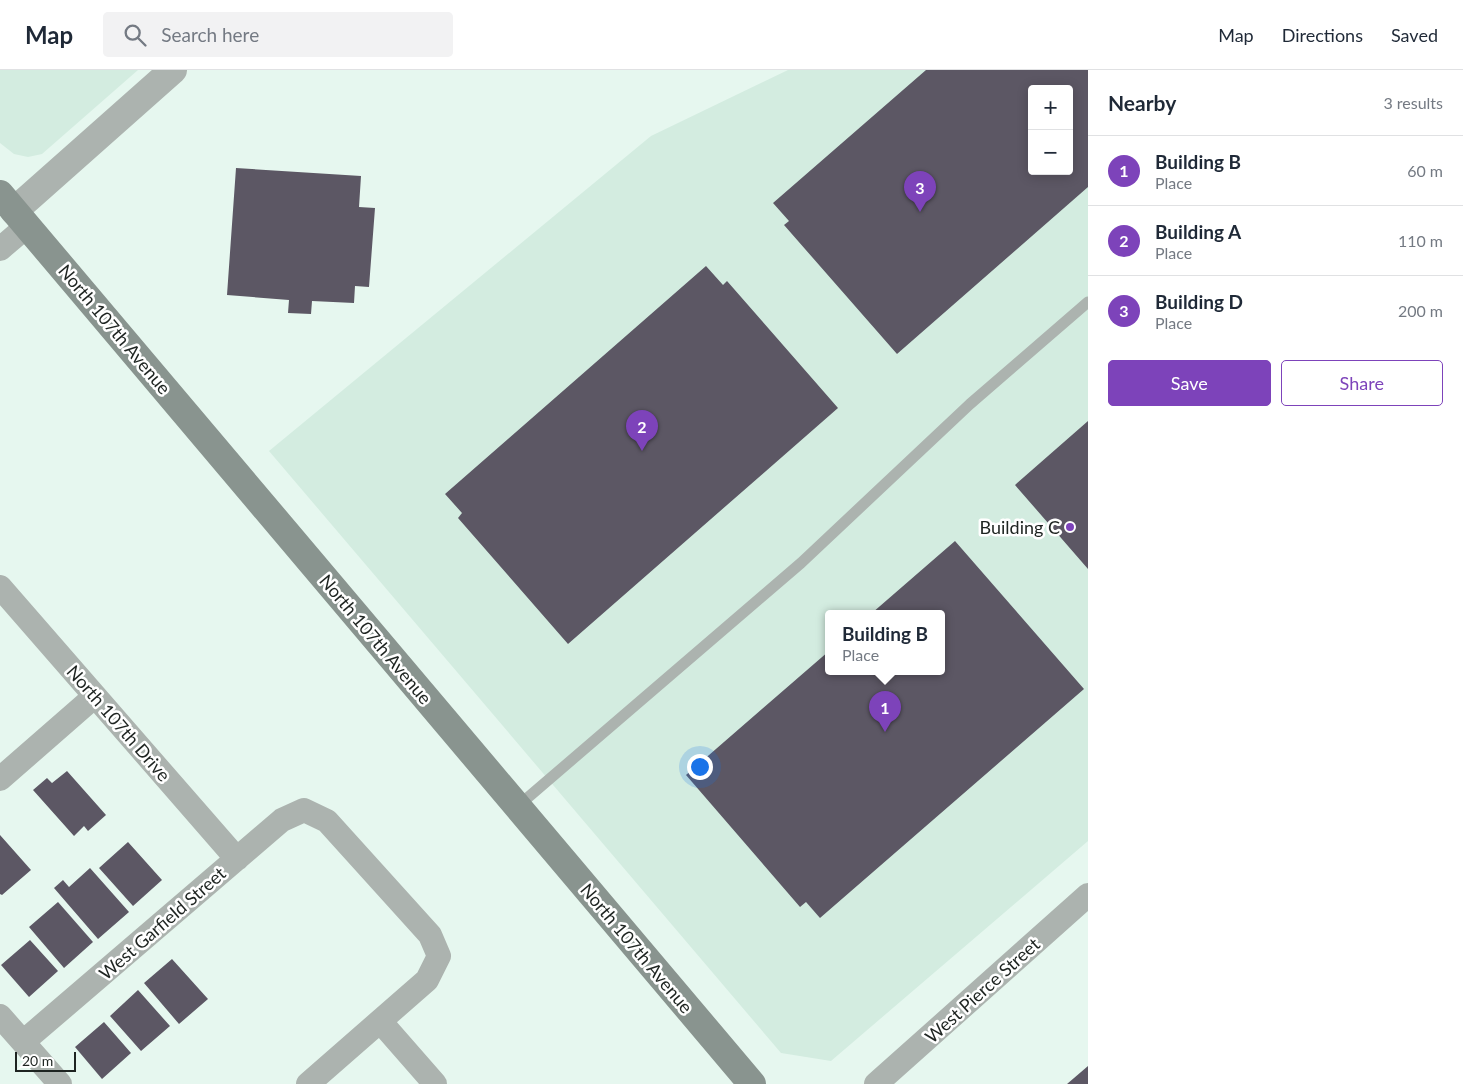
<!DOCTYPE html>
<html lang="en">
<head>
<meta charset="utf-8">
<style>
	:root { --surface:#fff; --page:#f2f2f3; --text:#1f2937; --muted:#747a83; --line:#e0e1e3; --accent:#7d43ba }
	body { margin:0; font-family:Lato,sans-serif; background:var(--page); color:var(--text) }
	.controls { position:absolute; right:15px; top:15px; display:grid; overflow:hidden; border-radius:5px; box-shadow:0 2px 12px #0003 }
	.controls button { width:45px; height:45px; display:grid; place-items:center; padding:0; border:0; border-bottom:1px solid var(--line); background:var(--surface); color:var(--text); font:25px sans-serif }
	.scale { position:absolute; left:15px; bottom:12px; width:61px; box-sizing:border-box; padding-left:5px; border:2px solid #1e2421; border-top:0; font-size:14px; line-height:18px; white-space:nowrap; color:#1e2421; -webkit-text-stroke:4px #fff; paint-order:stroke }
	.you { position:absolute; left:699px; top:696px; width:18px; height:18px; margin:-12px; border:4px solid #fff; border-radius:50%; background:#1a73e8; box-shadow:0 0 0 8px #1a73e833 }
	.badge { display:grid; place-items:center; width:32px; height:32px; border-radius:50%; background:var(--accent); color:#fff; font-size:16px; font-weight:700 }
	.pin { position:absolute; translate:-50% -41px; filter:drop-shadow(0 1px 2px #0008) }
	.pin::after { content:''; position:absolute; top:26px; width:18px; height:15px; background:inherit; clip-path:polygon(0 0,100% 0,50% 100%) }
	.popup { position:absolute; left:825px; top:540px; width:120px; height:65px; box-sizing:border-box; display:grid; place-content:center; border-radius:5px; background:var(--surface); filter:drop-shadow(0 1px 4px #0005); font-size:16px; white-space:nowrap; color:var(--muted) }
	.popup b { font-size:19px; color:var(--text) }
	.popup::after { content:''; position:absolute; left:50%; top:100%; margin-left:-10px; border:10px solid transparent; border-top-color:var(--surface) }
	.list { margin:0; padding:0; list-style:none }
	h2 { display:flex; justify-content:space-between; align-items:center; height:65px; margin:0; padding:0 20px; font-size:21px }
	h2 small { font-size:16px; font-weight:400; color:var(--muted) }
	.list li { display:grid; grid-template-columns:32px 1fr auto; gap:15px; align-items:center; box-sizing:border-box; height:70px; padding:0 20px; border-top:1px solid var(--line) }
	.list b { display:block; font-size:19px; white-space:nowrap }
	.list p { margin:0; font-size:16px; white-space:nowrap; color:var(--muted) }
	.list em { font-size:16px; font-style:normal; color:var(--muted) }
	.actions { display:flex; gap:10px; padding:15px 20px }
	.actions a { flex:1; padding:11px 0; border:1px solid var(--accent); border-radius:5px; text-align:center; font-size:18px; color:var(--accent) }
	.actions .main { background:var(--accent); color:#fff }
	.icon { flex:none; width:28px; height:28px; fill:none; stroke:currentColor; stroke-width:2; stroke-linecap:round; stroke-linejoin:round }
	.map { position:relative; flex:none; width:1088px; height:1014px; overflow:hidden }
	header { display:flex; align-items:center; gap:30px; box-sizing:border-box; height:70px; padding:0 25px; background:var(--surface); border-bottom:1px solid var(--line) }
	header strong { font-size:24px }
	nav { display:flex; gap:28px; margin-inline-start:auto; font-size:18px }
	.search { width:350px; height:45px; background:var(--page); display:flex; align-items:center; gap:12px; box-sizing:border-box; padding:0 18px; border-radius:5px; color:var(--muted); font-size:19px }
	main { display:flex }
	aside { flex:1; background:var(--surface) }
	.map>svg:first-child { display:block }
	.built { fill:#d3ece0; fill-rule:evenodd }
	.building { fill:#5c5764; fill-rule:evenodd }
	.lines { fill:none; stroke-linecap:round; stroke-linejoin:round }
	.service { stroke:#acb3af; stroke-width:11 }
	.minor { stroke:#acb3af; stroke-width:24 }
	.tertiary { stroke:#acb3af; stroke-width:28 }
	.secondary { stroke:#89948f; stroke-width:28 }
	.poi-dot { fill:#7d43ba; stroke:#fff; stroke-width:2 }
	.labels { text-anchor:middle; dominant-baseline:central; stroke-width:5; stroke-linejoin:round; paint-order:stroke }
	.street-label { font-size:18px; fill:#1e2421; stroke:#fff }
	.poi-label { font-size:18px; fill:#1e2421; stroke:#fff; text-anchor:end }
</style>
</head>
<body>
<header>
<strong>Map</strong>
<div class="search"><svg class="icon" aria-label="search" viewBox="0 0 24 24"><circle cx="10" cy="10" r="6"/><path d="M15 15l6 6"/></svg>Search here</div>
<nav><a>Map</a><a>Directions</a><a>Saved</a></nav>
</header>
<main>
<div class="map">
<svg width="1088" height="1014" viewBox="0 0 1088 1014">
	<rect width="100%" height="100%" fill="#e6f7ef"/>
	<path class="built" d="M0 0H138L42 84 28 87 14 84 0 73Z
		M788 0H1088V771L831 991 781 983 269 381 651 66ZM1032 19H1069V101H1032ZM829 543H941V601H829Z"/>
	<path class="building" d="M926 0H1088V117L897 284 784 155 789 151 773 133ZM1032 19H1069V101H1032Z
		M236 98 361 106 359 137 375 138 369 217 355 216 354 233 312 231 311 244 288 243 289 230 227 225Z
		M706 196 723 215 727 211 838 338 568 574 458 448 462 443 445 424Z
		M1088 351V499L1015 415Z
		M955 471 1084 619 820 848 806 832 800 837 686 705 829 581V601H941V543H872Z
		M67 701 106 745 88 761 84 756 74 766 33 720 47 708 52 713Z
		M0 765 31 800 2 825 0 824Z
		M128 772 162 810 133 836 99 798Z
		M90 798 129 842 98 869 54 818 63 810 69 817Z
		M58 832 93 872 64 898 29 857Z
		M30 870 58 901 29 927 1 895Z
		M172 889 208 929 179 954 144 913Z
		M138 920 170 956 141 981 110 946Z
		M104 952 131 983 102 1009 75 977Z
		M1088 996V1014H1067Z"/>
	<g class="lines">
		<path class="service" d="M518 736 801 493 970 334 1088 232"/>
		<path class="minor" d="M0 179 27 156
			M0 517 237 789
			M0 709 95 626
			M0 946 60 1014
			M380 951 435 1014
			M23 972 282 750 304 740 327 751 430 865 439 886 427 910 308 1014
			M876 1014 1088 825"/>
		<path class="tertiary" d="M14 141 173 0"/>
		<path class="secondary" d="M0 124 752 1014"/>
	</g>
	<circle class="poi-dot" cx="1070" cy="457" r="5"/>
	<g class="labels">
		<g class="street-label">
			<text transform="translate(115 259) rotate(50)">North 107th Avenue</text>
			<text transform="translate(376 569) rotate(50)">North 107th Avenue</text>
			<text transform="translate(119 653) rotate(49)">North 107th Drive</text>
			<text transform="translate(162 853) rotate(-41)">West Garfield Street</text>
			<text transform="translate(637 878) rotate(50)">North 107th Avenue</text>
			<text transform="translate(982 920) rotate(-42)">West Pierce Street</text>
		</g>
		<g class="poi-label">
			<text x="1060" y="457">Building C</text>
		</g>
	</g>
</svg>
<div class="controls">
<button>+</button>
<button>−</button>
</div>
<div class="scale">20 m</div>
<div class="you"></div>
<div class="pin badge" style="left:885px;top:662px">1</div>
<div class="popup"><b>Building B</b>Place</div>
<div class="pin badge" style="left:642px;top:381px">2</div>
<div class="pin badge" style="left:920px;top:142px">3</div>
</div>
<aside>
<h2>Nearby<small>3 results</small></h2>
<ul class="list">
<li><span class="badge">1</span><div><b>Building B</b><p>Place</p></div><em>60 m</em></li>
<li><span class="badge">2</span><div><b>Building A</b><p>Place</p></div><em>110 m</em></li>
<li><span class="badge">3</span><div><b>Building D</b><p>Place</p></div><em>200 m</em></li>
</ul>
<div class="actions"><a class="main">Save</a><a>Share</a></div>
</aside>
</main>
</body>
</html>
